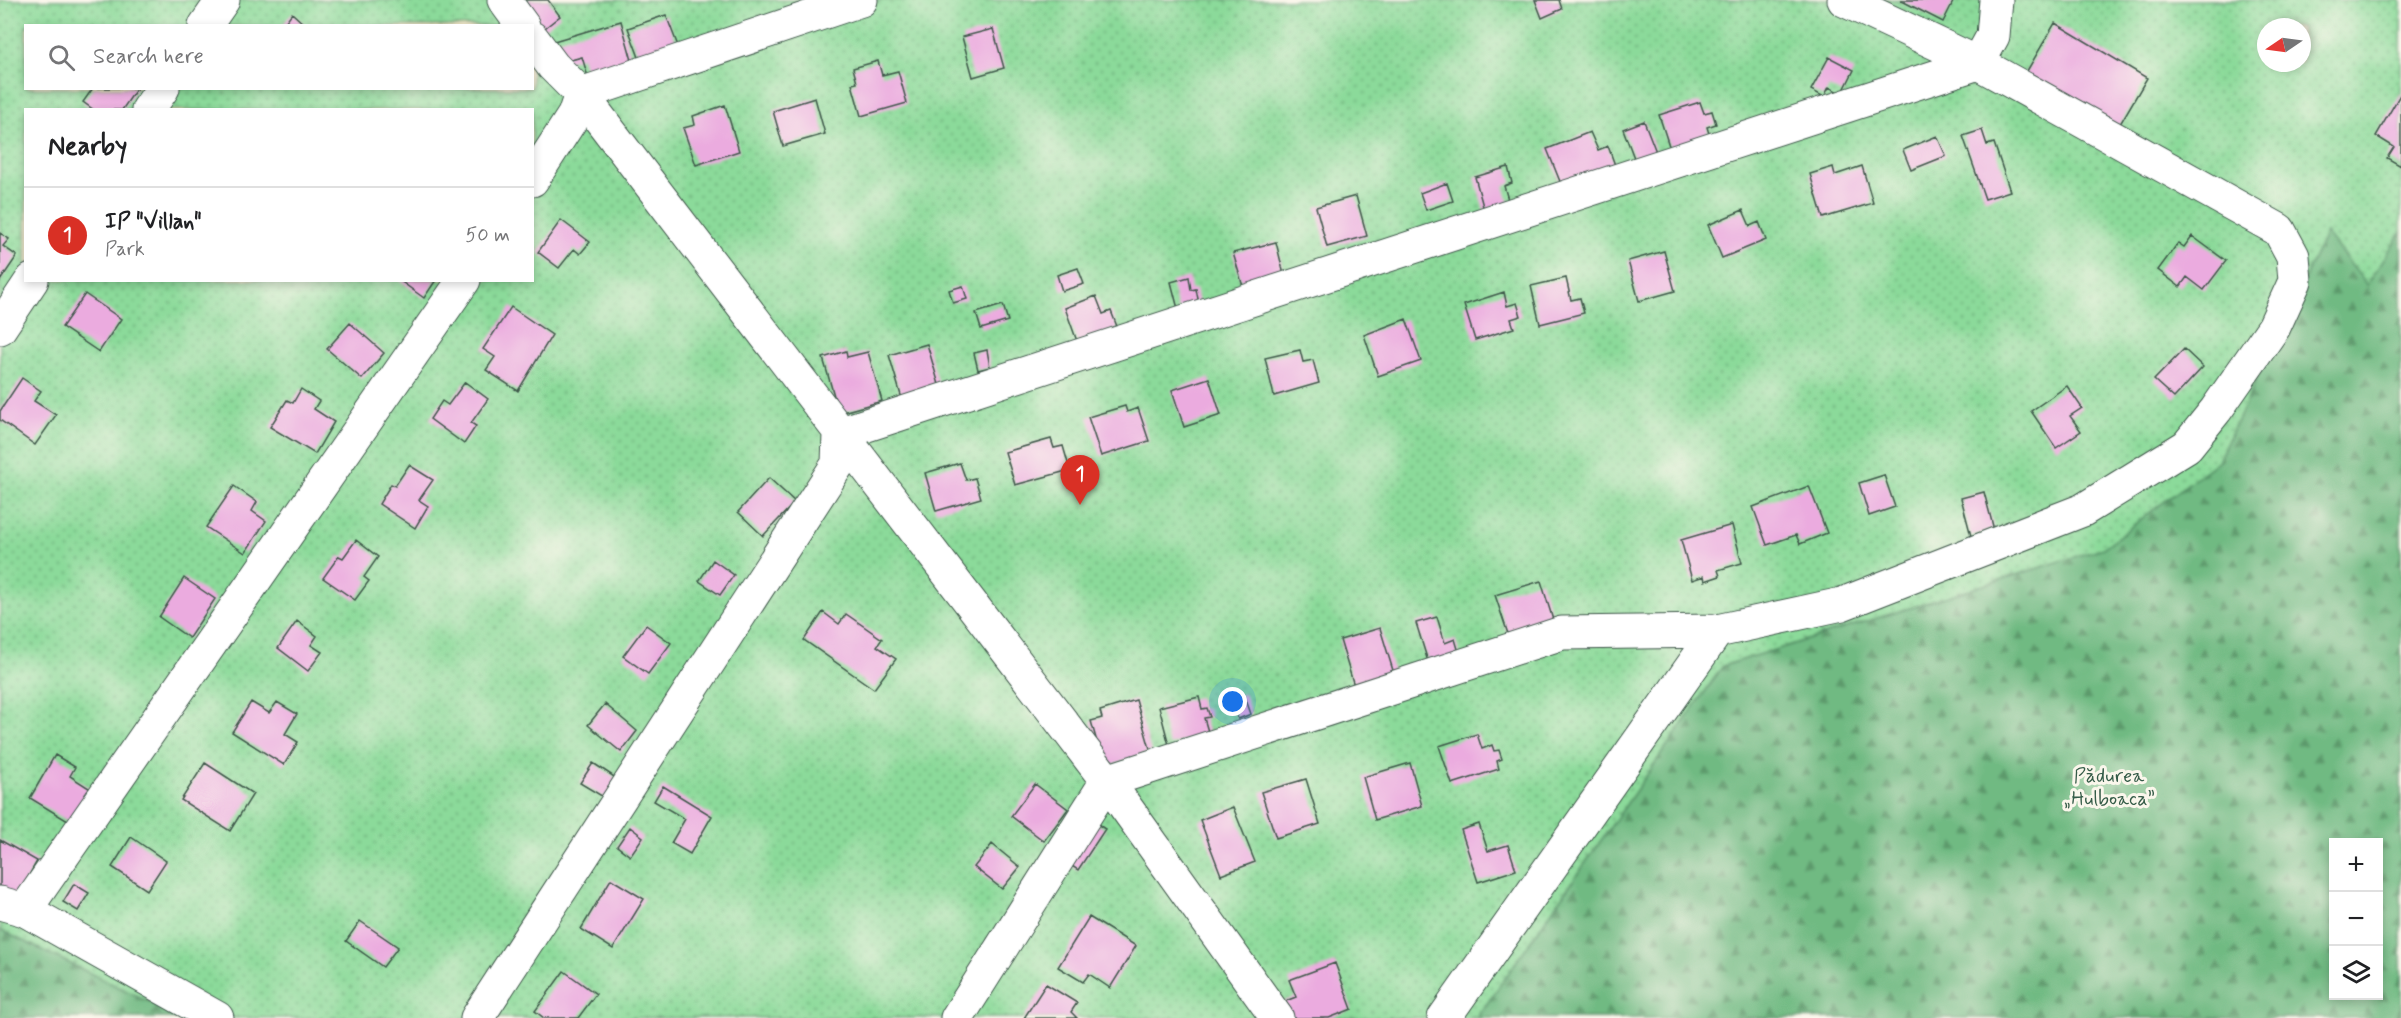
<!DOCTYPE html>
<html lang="en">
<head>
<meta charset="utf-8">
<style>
	:root { --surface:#fff; --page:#f2f2f2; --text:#202124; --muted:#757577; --line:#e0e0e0; --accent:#d93025 }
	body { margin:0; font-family:Mynerve,sans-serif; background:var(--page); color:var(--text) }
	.controls { position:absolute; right:18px; bottom:18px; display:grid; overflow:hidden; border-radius:0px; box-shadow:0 3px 9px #0003 }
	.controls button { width:54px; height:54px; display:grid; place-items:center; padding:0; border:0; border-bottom:2px solid var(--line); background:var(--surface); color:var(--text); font:30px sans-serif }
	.compass { position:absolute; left:2257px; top:18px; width:54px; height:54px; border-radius:50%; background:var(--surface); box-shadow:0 3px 9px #0003; rotate:257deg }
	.you { position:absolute; left:1233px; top:702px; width:21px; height:21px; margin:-15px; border:4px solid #fff; border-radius:50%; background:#1a73e8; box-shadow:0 0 0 9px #1a73e833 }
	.badge { display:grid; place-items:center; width:39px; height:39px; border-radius:50%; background:var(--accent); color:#fff; font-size:20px; font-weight:700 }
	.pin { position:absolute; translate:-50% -50px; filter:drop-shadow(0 2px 3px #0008) }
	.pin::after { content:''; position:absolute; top:32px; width:21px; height:18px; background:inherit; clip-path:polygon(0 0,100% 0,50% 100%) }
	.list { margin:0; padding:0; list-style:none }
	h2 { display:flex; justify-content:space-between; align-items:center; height:78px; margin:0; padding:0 24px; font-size:26px }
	h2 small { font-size:20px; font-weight:400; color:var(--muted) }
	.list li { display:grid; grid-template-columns:39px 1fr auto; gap:18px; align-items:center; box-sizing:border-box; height:96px; padding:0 24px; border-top:2px solid var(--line) }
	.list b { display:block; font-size:22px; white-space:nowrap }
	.list p { margin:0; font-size:20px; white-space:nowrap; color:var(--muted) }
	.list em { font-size:20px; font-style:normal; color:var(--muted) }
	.icon { flex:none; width:33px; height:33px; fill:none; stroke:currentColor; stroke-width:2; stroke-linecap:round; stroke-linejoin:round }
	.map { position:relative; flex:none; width:2401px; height:1018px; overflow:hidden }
	.search { position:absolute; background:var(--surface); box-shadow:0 3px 9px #0003; left:24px; top:24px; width:510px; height:66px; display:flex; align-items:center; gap:15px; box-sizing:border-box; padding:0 21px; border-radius:0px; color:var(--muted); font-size:22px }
	.panel { position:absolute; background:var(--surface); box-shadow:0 3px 9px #0003; left:24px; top:108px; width:510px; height:174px; border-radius:0px }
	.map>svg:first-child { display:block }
	.grass { fill:url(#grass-dots); stroke:#558c67; stroke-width:1.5; fill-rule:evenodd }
	.forest { fill:url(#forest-firs); stroke:#487c5b; stroke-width:1.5; fill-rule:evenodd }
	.building { fill:#ebabdf }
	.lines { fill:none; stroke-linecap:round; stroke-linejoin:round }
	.street-casing { stroke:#3e5649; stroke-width:35 }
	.street { stroke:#fff; stroke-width:33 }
	.labels { text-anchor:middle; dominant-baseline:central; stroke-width:6; stroke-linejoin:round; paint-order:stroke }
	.park-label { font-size:20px; fill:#355c48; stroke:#fbf7ec }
</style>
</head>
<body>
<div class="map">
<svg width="2401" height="1018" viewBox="0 0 2401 1018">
	<defs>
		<pattern id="grass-dots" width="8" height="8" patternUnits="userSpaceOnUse" patternTransform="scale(1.5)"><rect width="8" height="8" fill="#8bda9a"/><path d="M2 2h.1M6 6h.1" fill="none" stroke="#71b27e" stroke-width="1.8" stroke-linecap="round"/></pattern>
		<pattern id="forest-firs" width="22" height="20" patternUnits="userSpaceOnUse" patternTransform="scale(1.5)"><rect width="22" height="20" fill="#70ba82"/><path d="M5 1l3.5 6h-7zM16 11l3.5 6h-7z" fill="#5b986b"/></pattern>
	</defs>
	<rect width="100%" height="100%" fill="#fbf7ec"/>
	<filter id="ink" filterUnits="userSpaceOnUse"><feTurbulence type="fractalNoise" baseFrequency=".0167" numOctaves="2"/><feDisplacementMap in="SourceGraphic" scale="12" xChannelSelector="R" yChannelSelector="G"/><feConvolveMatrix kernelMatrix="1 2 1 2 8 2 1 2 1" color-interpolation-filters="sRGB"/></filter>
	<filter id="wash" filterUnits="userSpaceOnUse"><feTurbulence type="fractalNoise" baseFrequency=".008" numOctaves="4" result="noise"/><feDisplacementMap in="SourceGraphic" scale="24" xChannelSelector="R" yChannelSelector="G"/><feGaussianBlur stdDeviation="1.35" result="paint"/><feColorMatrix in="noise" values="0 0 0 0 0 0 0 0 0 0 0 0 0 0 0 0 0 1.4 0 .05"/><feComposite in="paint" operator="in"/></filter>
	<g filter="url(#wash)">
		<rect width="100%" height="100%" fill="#ece2c1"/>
		<path class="grass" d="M0 0H2401V232L2367 286 2326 233 2218 461 2103 548 1723 666 1477 1018H183L0 930ZM26 26H532V88H26ZM2266 27H2302V63H2266ZM26 110H532V280H26Z"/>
		<path class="forest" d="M2401 232V1018H1477L1723 666 2103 548 2218 461 2326 233 2367 285ZM2334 842H2378V996H2334Z
			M0 930 183 1018H0Z"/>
		<g id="blocks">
			<path class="building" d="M518 0H548L560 16 541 31Z
				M1535 0H1559L1562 9 1542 18Z
				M1900 0H1954L1943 22Z
				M292 13 306 26H282Z
				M666 15 678 46 640 60 628 28Z
				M621 21 633 64 588 77 582 57 560 63 554 41Z
				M2055 23 2147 78 2116 131 2024 76Z
				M993 29 1004 68 973 77 962 37Z
				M1829 57 1854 70 1842 94 1829 87 1824 97 1811 90Z
				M878 61 882 75 898 71 907 103 861 116 852 84 857 83 853 68Z
				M93 88H137L122 110H94L83 102Z
				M2401 93V166L2387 158 2394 147 2376 136Z
				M815 98 825 134 783 146 773 111Z
				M1700 102 1704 113 1712 111 1716 124 1707 127 1711 140 1671 152 1659 115Z
				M725 105 739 151 696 165 683 128 695 125 693 116Z
				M1644 121 1658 157 1637 166 1623 129Z
				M1982 130 1987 145 1994 143 2010 191 1985 199 1963 136Z
				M1590 132 1598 150 1608 146 1616 168 1563 189 1547 149Z
				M1937 136 1946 156 1911 170 1903 150Z
				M1862 166 1873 203 1823 218 1810 174 1833 167 1835 175Z
				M1508 167 1512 183 1504 186 1509 203 1484 210 1475 177Z
				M1447 183 1453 201 1426 210 1420 193Z
				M1356 196 1367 236 1327 247 1316 207Z
				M1743 210 1750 226 1759 222 1766 240 1722 258 1708 225Z
				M561 220 590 242 580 254 574 249 559 268 538 252Z
				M0 233 9 239 3 246 17 256 0 281Z
				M2192 236 2226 261 2204 290 2187 277 2180 287 2158 270 2178 243 2184 247Z
				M1276 242 1285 279 1244 290 1233 253Z
				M1664 251 1675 291 1639 301 1628 261Z
				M1078 268 1084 284 1062 291 1057 275Z
				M1189 277 1191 290 1196 289 1199 304 1178 309 1171 282Z
				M1566 278 1571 300 1580 298 1584 313 1540 324 1531 286Z
				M399 280H436L424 298Z
				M963 286 967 299 953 303 949 290Z
				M1504 292 1507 306 1517 303 1521 316 1511 319 1514 328 1475 340 1464 305Z
				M85 294 121 319 99 352 62 327Z
				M1096 296 1103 314 1111 311 1118 329 1078 344 1065 308Z
				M1003 305 1008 321 981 329 976 313Z
				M511 307 552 335 518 391 486 370 495 357 483 349Z
				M1406 319 1421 361 1378 376 1364 335Z
				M350 323 384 353 362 379 327 349Z
				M927 344 940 388 902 399 889 355Z
				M2184 349 2203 367 2174 398 2154 380Z
				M987 350 990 367 978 370 974 353Z
				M1300 350 1303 362 1313 360 1319 383 1274 396 1265 358Z
				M846 351 847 357 868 352 882 401 839 413 823 358Z
				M22 378 41 391 34 401 56 415 35 445 0 420V411Z
				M1209 378 1221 415 1184 427 1172 390Z
				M465 382 488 399 471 423 476 426 464 444 430 419 442 401 448 405Z
				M2067 386 2082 408 2070 416 2081 431 2056 448 2031 411Z
				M301 389 319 401 314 409 334 422 315 454 270 427 287 400 293 403Z
				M1125 406 1127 412 1138 408 1149 441 1101 456 1088 417Z
				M1051 439 1054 448 1063 446 1070 470 1015 485 1005 452Z
				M960 463 966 480 975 478 981 498 936 511 925 473Z
				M409 465 433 480 419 500 428 506 415 528 379 504 391 484 395 486Z
				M1884 475 1895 507 1869 516 1859 483Z
				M769 478 795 502 763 536 738 512Z
				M234 486 257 502 252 511 266 521 245 553 206 527Z
				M1809 486 1827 533 1800 544 1796 535 1767 545 1753 507Z
				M1984 492 1994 530 1971 536 1961 498Z
				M1732 525 1742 563 1718 570 1720 576 1705 581 1704 576 1692 580 1681 540Z
				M356 540 378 557 364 577 369 581 355 600 323 578 339 556 343 558Z
				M713 560 734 575 720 595 699 581Z
				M184 578 215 599 189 638 159 617Z
				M1541 581 1553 620 1508 634 1495 595Z
				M823 612 839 624 846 614 882 639 877 646 896 659 874 689 804 640Z
				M1437 617 1445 643 1455 639 1461 659 1430 668 1416 623Z
				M297 621 317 636 311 645 322 652 308 671 278 648Z
				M646 625 671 643 648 674 623 656Z
				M1380 628 1395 677 1355 689 1340 640Z
				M1244 694 1251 714 1238 719 1230 698Z
				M1199 697 1202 709 1207 708 1210 717 1204 718 1209 735 1169 745 1159 707Z
				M1136 700 1151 752 1104 767 1091 721 1102 718 1100 711Z
				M251 702 269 713 277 702 297 714 285 734 298 742 284 765 232 732Z
				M605 704 637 731 621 752 588 725Z
				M1477 734 1482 749 1492 745 1494 751 1499 750 1502 759 1497 761 1499 769 1452 784 1439 746Z
				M55 755 75 767 70 776 92 790 71 823 30 798Z
				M205 763 253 794 230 831 181 800Z
				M593 763 622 782 610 801 580 783Z
				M1410 763 1422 806 1375 820 1363 777Z
				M1306 779 1320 824 1276 838 1261 792Z
				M1035 784 1068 809 1044 841 1011 816Z
				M663 786 712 816 690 854 671 843 685 819 654 801Z
				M1233 807 1255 862 1221 875 1200 820Z
				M1091 820 1105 829 1078 870 1064 861Z
				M1479 824 1488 851 1508 845 1516 870 1478 882 1461 830Z
				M630 827 643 837 630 856 617 846Z
				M131 837 166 861 147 890 112 867Z
				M0 840 37 861 16 898 0 889Z
				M992 844 1020 867 1002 889 974 867Z
				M611 879 644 899 613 949 581 929Z
				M74 884 89 893 78 911 63 902Z
				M1089 917 1136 946 1110 988 1089 974 1083 982 1058 967Z
				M360 921 398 947 383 967 346 941Z
				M1335 963 1352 1009 1329 1018H1289L1283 1002 1296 997 1289 980Z
				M564 971 596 994 578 1018H544L535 1011Z
				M1046 984 1077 1003 1071 1012 1077 1018H1024Z"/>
		</g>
	</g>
	<g filter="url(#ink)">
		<use href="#blocks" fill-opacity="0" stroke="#3e5649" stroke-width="1.5"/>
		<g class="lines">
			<g class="street-casing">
				<path id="street" d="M504 0 523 26
					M205 26 223 0
					M532 38 553 66 581 94 1107 781 1277 1018
					M148 110 163 88
					M532 180 574 115 581 94 861 0
					M0 328 32 280
					M0 903 25 910 217 1018
					M25 910 464 280
					M477 1018 838 464 839 434 1978 63 1993 36 1996 0
					M957 1018 1107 781 1562 633 1717 631 1842 604 2083 510 2187 446 2216 410 2274 327 2295 281 2293 256 2279 230 1978 63 1844 0
					M1444 1018 1717 631"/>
			</g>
			<use href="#street" class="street"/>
		</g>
	</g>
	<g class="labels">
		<g class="park-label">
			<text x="2109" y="776">Pădurea<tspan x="2109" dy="23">„Hulboaca”</tspan></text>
		</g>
	</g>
</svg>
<div class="controls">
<button>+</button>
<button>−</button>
<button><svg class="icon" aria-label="layers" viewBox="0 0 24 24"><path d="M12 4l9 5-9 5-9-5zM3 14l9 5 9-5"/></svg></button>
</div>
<svg class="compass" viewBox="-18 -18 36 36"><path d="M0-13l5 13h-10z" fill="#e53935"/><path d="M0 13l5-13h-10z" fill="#757577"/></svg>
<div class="you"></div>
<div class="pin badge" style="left:1080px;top:505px">1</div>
<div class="search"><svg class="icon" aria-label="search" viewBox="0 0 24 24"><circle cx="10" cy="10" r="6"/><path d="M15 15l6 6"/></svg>Search here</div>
<section class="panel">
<h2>Nearby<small></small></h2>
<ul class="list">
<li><span class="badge">1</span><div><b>IP &quot;Villan&quot;</b><p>Park</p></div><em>50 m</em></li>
</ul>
</section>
</div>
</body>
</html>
